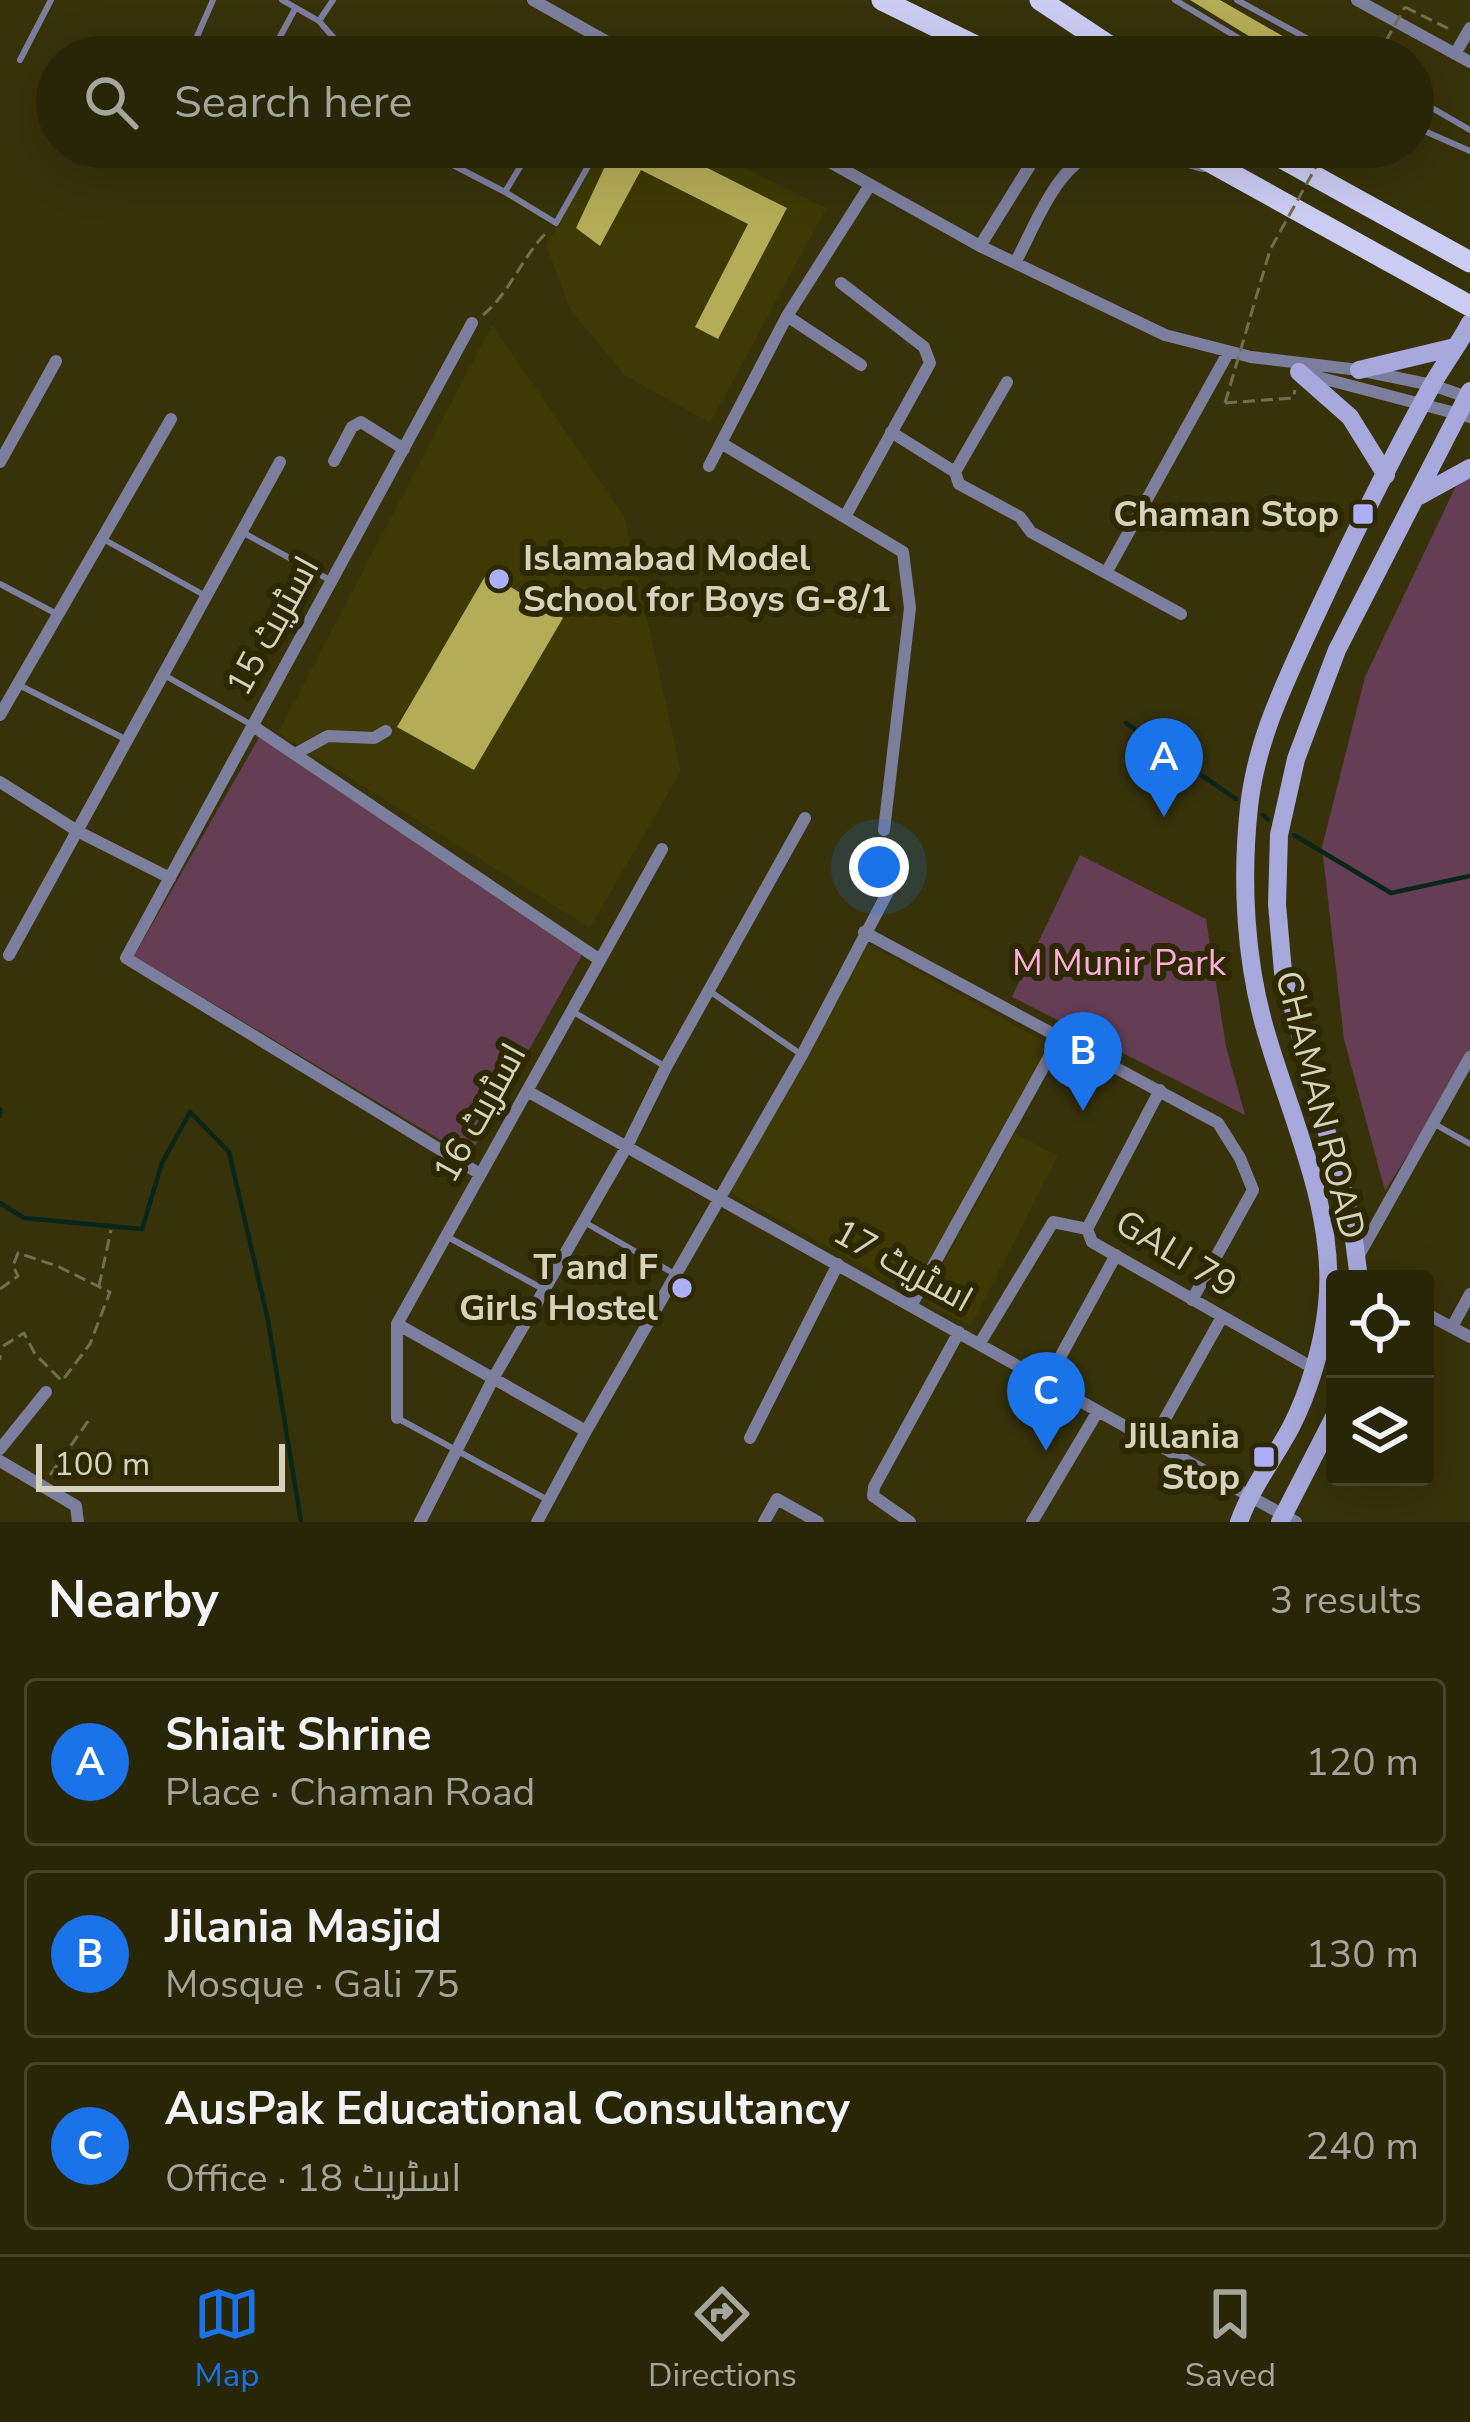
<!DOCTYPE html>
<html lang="en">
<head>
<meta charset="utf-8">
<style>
	:root { --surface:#292608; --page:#353216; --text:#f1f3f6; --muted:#a5a59c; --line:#454329; --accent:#1a73e8 }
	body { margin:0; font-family:"Nunito Sans",Cairo,sans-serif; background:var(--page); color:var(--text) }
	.controls { position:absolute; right:36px; bottom:36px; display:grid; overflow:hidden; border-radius:12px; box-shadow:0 12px 48px #0002 }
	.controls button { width:108px; height:108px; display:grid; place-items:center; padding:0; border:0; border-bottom:3px solid var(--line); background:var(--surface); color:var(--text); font:60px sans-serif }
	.scale { position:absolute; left:36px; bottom:30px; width:249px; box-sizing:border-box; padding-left:12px; border:6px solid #d5d3be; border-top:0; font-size:33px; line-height:42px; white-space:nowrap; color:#d5d3be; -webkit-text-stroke:9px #2d2800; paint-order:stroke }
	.you { position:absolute; left:879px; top:867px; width:42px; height:42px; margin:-30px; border:9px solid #fff; border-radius:50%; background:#1a73e8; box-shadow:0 0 0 18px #1a73e833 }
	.badge { display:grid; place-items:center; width:78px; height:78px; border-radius:50%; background:var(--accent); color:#fff; font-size:39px; font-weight:700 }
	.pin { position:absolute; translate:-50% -99px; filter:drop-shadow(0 3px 6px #0008) }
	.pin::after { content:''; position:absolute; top:63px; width:42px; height:36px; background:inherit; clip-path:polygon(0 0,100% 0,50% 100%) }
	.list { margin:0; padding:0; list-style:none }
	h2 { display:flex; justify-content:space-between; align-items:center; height:156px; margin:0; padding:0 48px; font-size:51px }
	h2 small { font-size:39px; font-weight:400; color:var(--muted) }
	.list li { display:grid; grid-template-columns:78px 1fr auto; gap:36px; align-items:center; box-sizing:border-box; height:168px; margin:0 24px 24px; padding:0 24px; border:3px solid var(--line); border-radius:12px }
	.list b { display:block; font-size:45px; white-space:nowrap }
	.list p { margin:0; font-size:39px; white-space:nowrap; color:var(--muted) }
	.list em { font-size:39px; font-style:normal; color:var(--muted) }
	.icon { flex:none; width:66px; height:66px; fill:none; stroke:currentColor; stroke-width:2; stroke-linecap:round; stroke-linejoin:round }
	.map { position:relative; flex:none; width:1470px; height:1522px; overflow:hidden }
	.search { position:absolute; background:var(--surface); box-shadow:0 12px 48px #0002; left:36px; right:36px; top:36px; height:132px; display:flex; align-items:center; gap:30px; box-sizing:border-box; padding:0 42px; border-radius:66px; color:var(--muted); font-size:45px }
	.sheet { height:732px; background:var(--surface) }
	nav { display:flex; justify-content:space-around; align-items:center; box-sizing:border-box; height:168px; border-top:3px solid var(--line); background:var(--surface); font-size:33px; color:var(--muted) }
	nav a { display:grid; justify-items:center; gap:6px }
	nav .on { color:var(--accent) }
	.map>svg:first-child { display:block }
	.built { fill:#3e3905 }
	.green { fill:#653e55 }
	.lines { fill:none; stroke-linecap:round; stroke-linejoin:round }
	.stream { stroke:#082619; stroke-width:4.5 }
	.building { fill:#b5ac58 }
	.path { stroke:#726e4d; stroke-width:3; stroke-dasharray:12 6; stroke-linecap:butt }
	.lane { stroke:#7c7e9d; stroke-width:6 }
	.street { stroke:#7c7e9d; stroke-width:12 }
	.secondary { stroke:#a7a8db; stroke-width:18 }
	.primary { stroke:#cbccf4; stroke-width:21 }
	.path-bridge { stroke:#726e4d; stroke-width:3; stroke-dasharray:12 6; stroke-linecap:butt }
	.poi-dot { fill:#adaffb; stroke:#2d2800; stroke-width:4.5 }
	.labels { text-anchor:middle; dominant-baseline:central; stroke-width:12; stroke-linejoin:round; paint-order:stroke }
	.poi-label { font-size:36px; font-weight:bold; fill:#d5d3be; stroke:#2d2800; text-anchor:end }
	.street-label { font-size:36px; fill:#d5d3be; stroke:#2d2800 }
	.park-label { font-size:36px; fill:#fdaede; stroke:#2d2800 }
</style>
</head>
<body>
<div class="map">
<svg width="1470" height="1522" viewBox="0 0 1470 1522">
	<rect width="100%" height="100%" fill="#37320a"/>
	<path class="built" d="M604 147H700L826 208 710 423 624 375 570 309 546 245Z
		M492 325 624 516 681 771 590 928 278 733Z
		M864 942 1049 1044 912 1293 727 1191Z
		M1015 1133 1058 1156 971 1326 923 1301Z"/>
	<path class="green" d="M1464 469 1470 473V1056L1385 1191 1344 1039 1322 847 1365 677Z
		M260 736 582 955 469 1157 134 956Z
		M1080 855 1206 919 1226 1047 1245 1115 1012 997Z"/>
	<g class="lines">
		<path class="stream" d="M1126 723 1236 799
			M1263 815 1268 819
			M1294 835 1391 893 1470 876
			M0 1109V1116
			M0 1203 24 1218 142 1229 162 1163 190 1112 229 1152 268 1320 301 1522"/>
	</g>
	<path class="building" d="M1190 0H1220L1319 57H1283Z
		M614 147H666L787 208 718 339 695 327 748 224 641 170 600 246 576 228Z
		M487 573 563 618 474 770 397 727Z"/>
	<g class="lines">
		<path class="path" d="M1405 7 1453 31
			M483 315C509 294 522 257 546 233
			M1225 403 1293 398 1295 390
			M99 1286 111 1230
			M0 1289 18 1276 13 1266 18 1253 57 1266 110 1292 90 1344 62 1381 35 1354 24 1333 0 1348
			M0 1355V1360
			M50 1475 89 1420"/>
		<path class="lane" d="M282 0 319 21 339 44
			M1175 0 1270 57
			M1237 0 1341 57
			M319 21 333 0
			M188 57 213 0
			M269 57 295 9
			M333 57 339 44 357 39 394 57
			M416 57 427 52 436 57
			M20 60 51 0
			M1413 97 1470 130
			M1413 126 1470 151
			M319 147 349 164 358 147
			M418 147 505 192 556 223 599 147
			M451 163 459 147
			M505 192 532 147
			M242 532 328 579
			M105 540 204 595
			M0 584 55 613
			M164 675 250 724
			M19 685 125 739
			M711 992 802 1055
			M572 1011 666 1067
			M1431 1122 1470 1144
			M586 1223 673 1273
			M446 1236 543 1289
			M399 1419 546 1499"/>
		<path class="street" d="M533 0 634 57
			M1357 0 1470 62
			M1455 54 1470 28
			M803 147 980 246 1165 335 1251 357 1359 370 1432 385 1470 398
			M980 246 1029 167 1034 147
			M1015 263C1037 223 1058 156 1109 148 1139 143 1175 159 1203 166
			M841 283 924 347 930 363 846 515
			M787 316 861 365
			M472 323 126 958 480 1174
			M1306 374 1470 417
			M891 432 955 472 959 484 1020 517 1031 532 1181 614
			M721 443 903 552 910 608 884 830
			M334 461 352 427 361 422 404 449
			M0 462 56 361
			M709 466 787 316 870 185
			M955 472 1007 382
			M1106 573 1228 353
			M0 715 171 419
			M253 726 600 960
			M295 754 328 736 374 738 386 731
			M0 782 79 832 170 878
			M864 932 1218 1123 1240 1158 1253 1190 1192 1300
			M9 955 280 462
			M527 1091 1296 1522
			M1087 1229 1092 1242 1313 1368
			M1087 1229 1160 1090
			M1359 1255 1470 1057
			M912 1304 1059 1039
			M1425 1313 1470 1337
			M397 1324 586 1431
			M1452 1327 1470 1294
			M980 1343 1053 1222 1087 1229
			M1047 1381 1116 1255
			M397 1418V1324L662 849
			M750 1438 838 1264
			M1152 1442 1222 1317
			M0 1449 46 1392
			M0 1461 76 1506 78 1522
			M420 1522 494 1377 627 1146 666 1067 805 818
			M537 1522 586 1431 802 1055 902 865
			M764 1522 777 1499 818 1522
			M910 1522 873 1496 874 1487 959 1332
			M1032 1522 1098 1411"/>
		<path class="secondary" d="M1359 370 1455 347
			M1299 372 1350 417 1386 475
			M1419 496 1470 468
			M1359 1279 1352 1224 1283 972 1277 904 1279 835 1296 759 1337 650 1470 391
			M1239 1522C1251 1488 1274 1459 1291 1427 1309 1392 1323 1345 1327 1305 1337 1213 1291 1119 1266 1032 1245 961 1241 881 1249 807 1256 742 1283 687 1310 628 1348 546 1388 464 1432 385 1444 364 1459 344 1470 323
			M1280 1522 1335 1415"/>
		<path class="primary" d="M882 0 998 57
			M1040 0 1126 57
			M1183 147 1470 306
			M1262 147 1470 262"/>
		<path class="path-bridge" d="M1377 57 1405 7
			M1225 403 1270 250 1327 147"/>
	</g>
	<g class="poi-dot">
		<rect x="1351" y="502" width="24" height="24" rx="6"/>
		<circle cx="499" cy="579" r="12"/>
		<circle cx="682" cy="1288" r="12"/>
		<rect x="1252" y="1445" width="24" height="24" rx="6"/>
	</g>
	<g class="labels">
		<g class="poi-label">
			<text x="1339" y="514">Chaman Stop</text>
			<text x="523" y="558" text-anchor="start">Islamabad Model<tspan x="523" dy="41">School for Boys G-8/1</tspan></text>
			<text x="658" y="1267">T and F<tspan x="658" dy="41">Girls Hostel</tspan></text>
			<text x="1240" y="1436">Jillania<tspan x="1240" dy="41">Stop</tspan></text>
		</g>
		<g class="street-label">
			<text transform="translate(273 626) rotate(-61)">اسٹریٹ 15</text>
			<text transform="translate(1320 1105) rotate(76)">CHAMAN ROAD</text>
			<text transform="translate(480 1113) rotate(-61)">اسٹریٹ 16</text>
			<text transform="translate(1176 1254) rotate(31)">GALI 79</text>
			<text transform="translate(903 1266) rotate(29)">اسٹریٹ 17</text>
		</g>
		<g class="park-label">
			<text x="1119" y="963">M Munir Park</text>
		</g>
	</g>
</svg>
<div class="controls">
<button><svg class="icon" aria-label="locate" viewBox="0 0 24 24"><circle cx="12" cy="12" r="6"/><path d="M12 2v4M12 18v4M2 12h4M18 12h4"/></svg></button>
<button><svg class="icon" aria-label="layers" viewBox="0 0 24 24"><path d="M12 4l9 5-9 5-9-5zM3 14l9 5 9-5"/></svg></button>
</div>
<div class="scale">100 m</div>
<div class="you"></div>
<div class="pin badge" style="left:1164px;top:817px">A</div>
<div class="pin badge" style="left:1083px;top:1111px">B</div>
<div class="pin badge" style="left:1046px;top:1451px">C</div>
<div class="search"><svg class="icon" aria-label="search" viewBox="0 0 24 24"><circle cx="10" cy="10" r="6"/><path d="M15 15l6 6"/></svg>Search here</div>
</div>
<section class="sheet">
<h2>Nearby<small>3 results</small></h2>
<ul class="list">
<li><span class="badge">A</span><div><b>Shiait Shrine</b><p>Place · Chaman Road</p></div><em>120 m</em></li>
<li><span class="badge">B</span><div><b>Jilania Masjid</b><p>Mosque · Gali 75</p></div><em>130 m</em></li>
<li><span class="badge">C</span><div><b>AusPak Educational Consultancy</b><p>Office · اسٹریٹ 18</p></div><em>240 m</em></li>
</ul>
</section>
<nav>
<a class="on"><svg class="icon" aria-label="map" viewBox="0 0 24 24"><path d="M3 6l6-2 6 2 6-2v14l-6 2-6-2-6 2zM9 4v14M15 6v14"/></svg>Map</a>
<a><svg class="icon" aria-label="directions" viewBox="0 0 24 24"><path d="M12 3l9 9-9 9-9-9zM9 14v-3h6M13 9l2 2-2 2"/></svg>Directions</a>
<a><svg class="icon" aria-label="saved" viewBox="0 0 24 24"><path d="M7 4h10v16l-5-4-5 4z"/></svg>Saved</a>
</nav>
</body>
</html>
